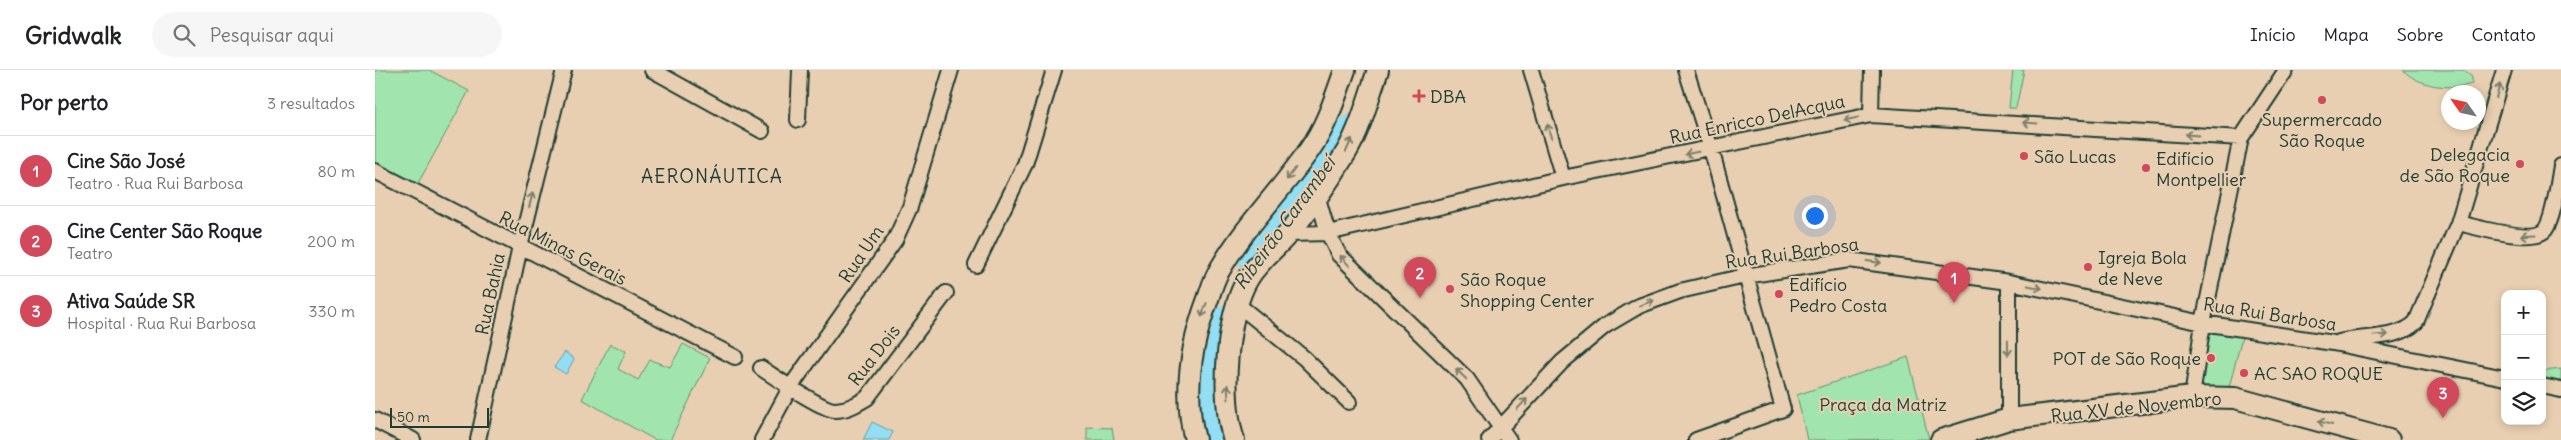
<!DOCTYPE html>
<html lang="pt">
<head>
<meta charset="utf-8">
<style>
	:root { --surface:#fff; --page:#f6f6f6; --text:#202124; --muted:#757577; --line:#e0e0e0; --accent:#d1495b }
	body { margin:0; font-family:Delius,sans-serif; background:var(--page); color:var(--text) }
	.controls { position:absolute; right:15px; bottom:15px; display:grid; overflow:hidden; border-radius:10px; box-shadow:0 2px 8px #0003 }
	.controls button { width:45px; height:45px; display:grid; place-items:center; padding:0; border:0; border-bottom:1px solid var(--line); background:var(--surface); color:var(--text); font:25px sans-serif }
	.compass { position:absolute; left:2066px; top:15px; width:45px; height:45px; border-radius:50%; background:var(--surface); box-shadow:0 2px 8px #0003; rotate:304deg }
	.scale { position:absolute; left:15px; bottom:12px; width:99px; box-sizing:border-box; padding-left:5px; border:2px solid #1f3d34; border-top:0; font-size:14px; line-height:18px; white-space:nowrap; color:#1f3d34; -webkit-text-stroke:4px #e9cfb1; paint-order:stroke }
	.you { position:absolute; left:1439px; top:145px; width:18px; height:18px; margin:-12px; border:4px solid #fff; border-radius:50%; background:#1a73e8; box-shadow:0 0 0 8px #1a73e833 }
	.badge { display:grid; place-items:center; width:32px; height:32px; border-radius:50%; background:var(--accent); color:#fff; font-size:16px; font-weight:700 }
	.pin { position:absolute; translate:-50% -41px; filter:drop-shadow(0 1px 2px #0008) }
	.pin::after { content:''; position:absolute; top:26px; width:18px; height:15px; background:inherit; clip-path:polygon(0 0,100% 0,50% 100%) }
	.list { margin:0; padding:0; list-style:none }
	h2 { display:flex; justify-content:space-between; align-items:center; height:65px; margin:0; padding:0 20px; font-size:21px }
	h2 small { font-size:16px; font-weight:400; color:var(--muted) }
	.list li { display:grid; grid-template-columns:32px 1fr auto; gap:15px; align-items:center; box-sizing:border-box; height:70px; padding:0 20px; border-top:1px solid var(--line) }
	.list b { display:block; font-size:19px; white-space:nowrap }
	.list p { margin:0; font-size:16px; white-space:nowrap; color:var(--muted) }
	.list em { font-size:16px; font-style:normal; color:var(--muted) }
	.icon { flex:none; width:28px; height:28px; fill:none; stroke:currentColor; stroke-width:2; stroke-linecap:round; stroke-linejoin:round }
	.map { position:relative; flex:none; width:2186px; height:370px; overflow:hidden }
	header { display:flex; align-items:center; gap:30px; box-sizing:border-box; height:70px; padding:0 25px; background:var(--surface); border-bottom:1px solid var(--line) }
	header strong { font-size:24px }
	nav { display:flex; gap:28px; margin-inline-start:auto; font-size:18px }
	.search { width:350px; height:45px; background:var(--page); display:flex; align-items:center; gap:12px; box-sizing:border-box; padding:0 18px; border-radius:28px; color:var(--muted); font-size:19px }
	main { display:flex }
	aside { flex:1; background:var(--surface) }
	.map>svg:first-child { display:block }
	.green { fill:#a1e4ae; stroke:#609071 }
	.water { fill:#93def3; stroke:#659ea7 }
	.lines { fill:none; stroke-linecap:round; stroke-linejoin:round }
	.river { stroke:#93def3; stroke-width:24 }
	.minor-casing { stroke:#1f3d34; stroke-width:18 }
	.secondary-casing { stroke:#1f3d34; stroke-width:24 }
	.minor { stroke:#e9cfb1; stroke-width:14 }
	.secondary { stroke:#e9cfb1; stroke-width:20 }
	.oneway { stroke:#7a7f6c }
	.poi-dot { fill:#d1495b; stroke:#e9cfb1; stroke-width:2 }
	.labels { text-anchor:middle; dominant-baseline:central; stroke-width:4; stroke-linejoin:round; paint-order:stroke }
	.poi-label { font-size:18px; fill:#1f3d34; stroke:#e9cfb1; text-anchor:start }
	.street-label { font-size:18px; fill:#1f3d34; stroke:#e9cfb1 }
	.park-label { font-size:18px; fill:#26453a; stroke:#e9cfb1 }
	.neighbourhood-label { font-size:19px; letter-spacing:1px; fill:#1f3d34; stroke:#e9cfb1 }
	.water-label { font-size:19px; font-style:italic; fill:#25453e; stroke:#e9cfb1 }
</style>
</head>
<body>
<header>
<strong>Gridwalk</strong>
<div class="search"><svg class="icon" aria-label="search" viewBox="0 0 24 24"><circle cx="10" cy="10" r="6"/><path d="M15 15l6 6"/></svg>Pesquisar aqui</div>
<nav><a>Início</a><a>Mapa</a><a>Sobre</a><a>Contato</a></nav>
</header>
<main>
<aside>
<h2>Por perto<small>3 resultados</small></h2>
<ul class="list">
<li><span class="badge">1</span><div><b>Cine São José</b><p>Teatro · Rua Rui Barbosa</p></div><em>80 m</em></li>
<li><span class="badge">2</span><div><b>Cine Center São Roque</b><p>Teatro</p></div><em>200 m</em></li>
<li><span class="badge">3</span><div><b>Ativa Saúde SR</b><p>Hospital · Rua Rui Barbosa</p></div><em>330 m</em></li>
</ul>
</aside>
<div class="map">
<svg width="2186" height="370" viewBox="0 0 2186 370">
	<rect width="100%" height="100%" fill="#e9cfb1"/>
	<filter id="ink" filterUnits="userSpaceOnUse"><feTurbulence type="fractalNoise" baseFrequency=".02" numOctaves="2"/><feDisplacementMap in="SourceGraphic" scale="10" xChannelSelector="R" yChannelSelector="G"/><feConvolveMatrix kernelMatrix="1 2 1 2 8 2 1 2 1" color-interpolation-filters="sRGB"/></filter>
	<g filter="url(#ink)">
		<path class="green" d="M0 0H54L94 21 41 117 0 95Z
			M1638 0H1649L1641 38H1634Z
			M2028 0H2088L2097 7V14C2075 20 2044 17 2028 0Z
			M1836 258 1868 263 1852 325H1820Z
			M235 274 251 281 243 299 263 310 275 290 295 297 308 274 335 288 295 370H280L207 329Z
			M1533 287 1554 369 1432 370 1422 325Z
			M2186 299V315L2167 312V301Z
			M712 357 737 358 739 370H712Z"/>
		<path class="water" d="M190 282 199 289 191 304 179 297Z
			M497 352 518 362 514 370H488Z"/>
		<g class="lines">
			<path class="river" d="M876 194 942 108 975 57
				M843 370C832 324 839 291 852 246"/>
			<g class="minor-casing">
				<path id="minor" d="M277 0 387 61
					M1156 0 1188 108
					M1311 0 1336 79 1408 339 1321 370
					M1496 45 1497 0
					M423 50 425 0
					M0 101 360 287
					M942 125 953 163 964 185 1092 309 1134 370
					M2083 153C2101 157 2158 174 2170 160 2179 148 2183 112 2186 96
					M913 164 953 163 1188 108 1496 45 1866 68
					M601 195 650 94 679 0
					M862 234 929 288 974 332
					M1964 272C1988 266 2024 270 2041 252L2083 153 2129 0
					M386 298C400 307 447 340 460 340 472 340 482 334 492 328L571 223
					M2167 316 2186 320
					M1817 327 1828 253 1866 68 1911 0
					M1634 349V212
					M0 350 38 370
					M103 370 145 177 189 0
					M387 370 416 316 520 170 535 137 576 0
					M1114 370 1187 292 1230 256 1264 236 1305 221 1370 206 1474 190 1634 212 1828 253 1958 273 2130 308"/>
			</g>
			<g class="secondary-casing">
				<path id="secondary" d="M820 370C808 323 816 274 833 229 836 220 839 209 844 201 869 157 906 121 935 79 952 55 960 28 970 0
					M859 370C845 330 851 243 874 207 884 191 900 179 912 165 934 140 955 110 972 81 986 57 994 26 1003 0
					M1566 370 1634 349 1817 327 1860 328 2014 370"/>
			</g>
			<use href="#minor" class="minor"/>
			<use href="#secondary" class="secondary"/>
		</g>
		<defs><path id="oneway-shaft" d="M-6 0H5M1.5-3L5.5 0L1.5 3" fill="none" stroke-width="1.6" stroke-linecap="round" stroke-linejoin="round" transform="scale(1.25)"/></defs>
		<g class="oneway">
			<use href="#oneway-shaft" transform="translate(2123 21) rotate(-73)"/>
			<use href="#oneway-shaft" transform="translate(1476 49) rotate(168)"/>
			<use href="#oneway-shaft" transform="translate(1655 53) rotate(-176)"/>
			<use href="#oneway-shaft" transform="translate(1174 61) rotate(-107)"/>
			<use href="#oneway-shaft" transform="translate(1817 65) rotate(-176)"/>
			<use href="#oneway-shaft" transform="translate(974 75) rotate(-66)"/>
			<use href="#oneway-shaft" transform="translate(1317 83) rotate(169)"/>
			<use href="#oneway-shaft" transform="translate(916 104) rotate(127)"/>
			<use href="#oneway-shaft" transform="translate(156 130) rotate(-76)"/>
			<use href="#oneway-shaft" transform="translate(2153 165) rotate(177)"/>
			<use href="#oneway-shaft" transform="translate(970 191) rotate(-132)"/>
			<use href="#oneway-shaft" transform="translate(1499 192) rotate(7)"/>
			<use href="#oneway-shaft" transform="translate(1660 217) rotate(12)"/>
			<use href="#oneway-shaft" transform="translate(1272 233) rotate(-21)"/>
			<use href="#oneway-shaft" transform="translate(829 240) rotate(110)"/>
			<use href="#oneway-shaft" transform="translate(2006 265) rotate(-4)"/>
			<use href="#oneway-shaft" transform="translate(1633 278) rotate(89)"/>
			<use href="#oneway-shaft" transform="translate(1086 304) rotate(-136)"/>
			<use href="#oneway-shaft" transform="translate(853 322) rotate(-93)"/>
			<use href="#oneway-shaft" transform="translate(1147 334) rotate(-47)"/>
			<use href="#oneway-shaft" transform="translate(1950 353) rotate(-165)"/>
		</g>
	</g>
	<g class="poi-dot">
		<path d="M1041.5 18.5h5v5h5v5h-5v5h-5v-5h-5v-5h5z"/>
		<circle cx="1947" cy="30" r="5"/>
		<circle cx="1649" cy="86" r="5"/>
		<circle cx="2145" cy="94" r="5"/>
		<circle cx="1771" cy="98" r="5"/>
		<circle cx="1713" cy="197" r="5"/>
		<circle cx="1075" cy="219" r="5"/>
		<circle cx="1404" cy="224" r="5"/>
		<circle cx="1836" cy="288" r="5"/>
		<circle cx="1869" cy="303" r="5"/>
	</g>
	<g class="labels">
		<g class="poi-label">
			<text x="1055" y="26">DBA</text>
			<text x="1947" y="49" text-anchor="middle">Supermercado<tspan x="1947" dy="21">São Roque</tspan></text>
			<text x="2135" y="84" text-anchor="end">Delegacia<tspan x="2135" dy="21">de São Roque</tspan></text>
			<text x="1659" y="86">São Lucas</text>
			<text x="1781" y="88">Edifício<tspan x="1781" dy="21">Montpellier</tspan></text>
			<text x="1723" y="187">Igreja Bola<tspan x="1723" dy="21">de Neve</tspan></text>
			<text x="1085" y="209">São Roque<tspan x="1085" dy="21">Shopping Center</tspan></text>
			<text x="1414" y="214">Edifício<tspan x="1414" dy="21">Pedro Costa</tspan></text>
			<text x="1826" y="288" text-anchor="end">POT de São Roque</text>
			<text x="1879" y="303">AC SAO ROQUE</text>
		</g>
		<g class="street-label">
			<text transform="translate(1382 49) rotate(-12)">Rua Enricco DelAcqua</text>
			<text transform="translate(188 178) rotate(27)">Rua Minas Gerais</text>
			<text transform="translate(1417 183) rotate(-8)">Rua Rui Barbosa</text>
			<text transform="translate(486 184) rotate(-56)">Rua Um</text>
			<text transform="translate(115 224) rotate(-78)">Rua Bahia</text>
			<text transform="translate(1895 244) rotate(9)">Rua Rui Barbosa</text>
			<text transform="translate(499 285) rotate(-52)">Rua Dois</text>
			<text transform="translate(1761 337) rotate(-6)">Rua XV de Novembro</text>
		</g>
		<g class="park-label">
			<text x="1508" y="334">Praça da Matriz</text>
		</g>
		<g class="neighbourhood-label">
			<text x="337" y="106">AERONÁUTICA</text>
		</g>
		<g class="water-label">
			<text transform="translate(909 153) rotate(-54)">Ribeirão Carambeí</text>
		</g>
	</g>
</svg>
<div class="controls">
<button>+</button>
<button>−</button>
<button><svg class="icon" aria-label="layers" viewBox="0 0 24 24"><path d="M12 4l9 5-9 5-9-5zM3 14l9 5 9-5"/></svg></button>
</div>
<svg class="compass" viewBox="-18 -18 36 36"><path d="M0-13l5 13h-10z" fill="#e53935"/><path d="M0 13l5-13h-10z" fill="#757577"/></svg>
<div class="scale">50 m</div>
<div class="you"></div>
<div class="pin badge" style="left:1579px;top:233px">1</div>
<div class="pin badge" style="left:1045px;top:228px">2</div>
<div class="pin badge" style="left:2068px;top:348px">3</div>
</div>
</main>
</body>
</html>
